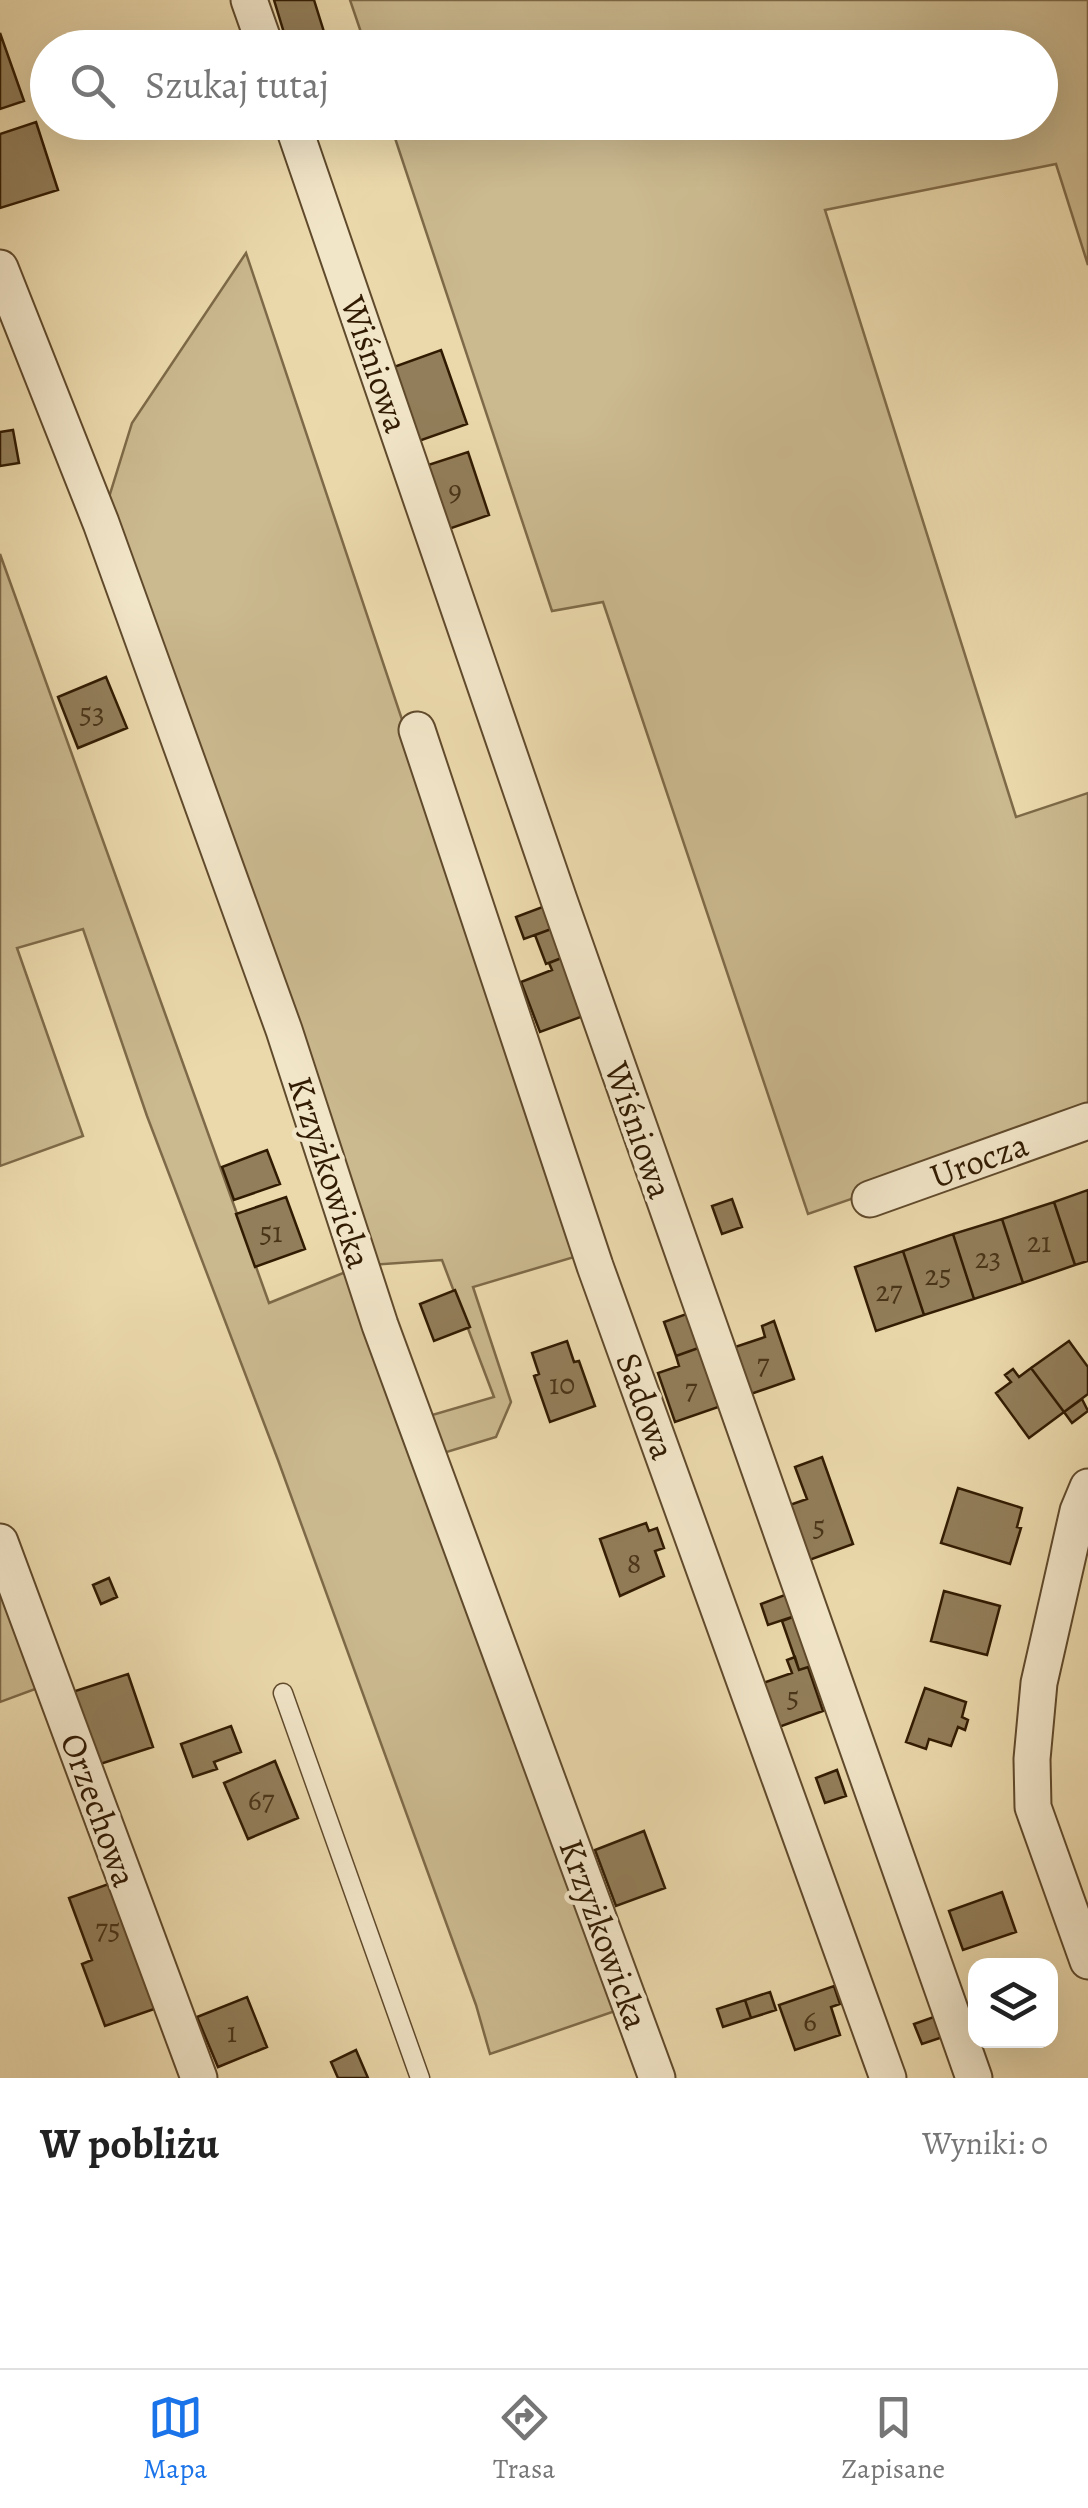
<!DOCTYPE html>
<html lang="pl">
<head>
<meta charset="utf-8">
<style>
	:root { --surface:#fff; --page:#f6f6f6; --text:#222; --muted:#767676; --line:#e0e0e0; --accent:#1a73e8 }
	body { margin:0; font-family:Alegreya,serif; background:var(--page); color:var(--text) }
	.controls { position:absolute; right:30px; bottom:30px; display:grid; overflow:hidden; border-radius:20px; box-shadow:0 10px 40px #0002 }
	.controls button { width:90px; height:90px; display:grid; place-items:center; padding:0; border:0; border-bottom:2px solid var(--line); background:var(--surface); color:var(--text); font:50px sans-serif }
	.list { margin:0; padding:0; list-style:none }
	h2 { display:flex; justify-content:space-between; align-items:center; height:130px; margin:0; padding:0 40px; font-size:42px }
	h2 small { font-size:32px; font-weight:400; color:var(--muted) }
	.icon { flex:none; width:55px; height:55px; fill:none; stroke:currentColor; stroke-width:2; stroke-linecap:round; stroke-linejoin:round }
	.map { position:relative; flex:none; width:1088px; height:2078px; overflow:hidden }
	.search { position:absolute; background:var(--surface); box-shadow:0 10px 40px #0002; left:30px; right:30px; top:30px; height:110px; display:flex; align-items:center; gap:25px; box-sizing:border-box; padding:0 35px; border-radius:55px; color:var(--muted); font-size:38px }
	.sheet { height:290px; background:var(--surface) }
	nav { display:flex; justify-content:space-around; align-items:center; box-sizing:border-box; height:140px; border-top:2px solid var(--line); background:var(--surface); font-size:28px; color:var(--muted) }
	nav a { display:grid; justify-items:center; gap:5px }
	nav .on { color:var(--accent) }
	.map>svg:first-child { display:block }
	.green { fill:#cbb98f; stroke:#7e6a48; stroke-width:2.5 }
	.building { fill:#927e5a; stroke:#311b02; stroke-width:2.5 }
	.lines { fill:none; stroke-linecap:round; stroke-linejoin:round }
	.service-casing { stroke:#604a2c; stroke-width:21 }
	.minor-casing { stroke:#604a2c; stroke-width:39 }
	.service { stroke:#f2e6c9; stroke-width:18 }
	.minor { stroke:#f2e6c9; stroke-width:35 }
	.labels { text-anchor:middle; dominant-baseline:central; stroke-width:9; stroke-linejoin:round; paint-order:stroke }
	.number-label { font-size:30px; fill:#493418 }
	.street-label { font-size:35px; fill:#311b02; stroke:#f2e6c9 }
</style>
</head>
<body>
<div class="map">
<svg width="1088" height="2078" viewBox="0 0 1088 2078">
	<rect width="100%" height="100%" fill="#ebd9ac"/>
	<filter id="stains"><feTurbulence type="fractalNoise" baseFrequency=".002" numOctaves="4"/><feColorMatrix values="0 0 0 0 .2 0 0 0 0 .09 0 0 0 0 .02 0 0 0 .5 -.17"/></filter>
	<radialGradient id="worn" r=".72"><stop offset=".6" stop-color="#630" stop-opacity="0"/><stop offset="1" stop-color="#630" stop-opacity=".3"/></radialGradient>
	<path class="green" d="M350 0H1088V265L1056 164 825 210 1016 817 1088 793V1117L808 1214 603 602 552 611 390 123 1040 122V48L366 47Z
		M246 253 581 1255 473 1287 511 1402 496 1437 420 1460 621 2009 490 2054 476 2005 278 1460 147 1116 83 929 17 948 83 1136 0 1166V554L269 1303 348 1271 405 1423 494 1397 442 1260 370 1265 101 523 132 423Z
		M0 1587 38 1688 0 1702Z"/>
	<path class="building" d="M274 0H314L329 48H273L270 38 284 33Z
		M0 33 24 101 0 109Z
		M36 122 58 190 0 208V134Z
		M441 350 467 424 416 442 391 368Z
		M13 430 19 463 0 466V432Z
		M468 452 489 515 443 531 422 467Z
		M106 677 127 728 78 748 58 697Z
		M545 906 554 928 524 939 516 917Z
		M554 928 564 957 546 964 535 935Z
		M564 957 586 1015 540 1032 521 982 552 970 549 963Z
		M267 1150 280 1184 234 1200 222 1167Z
		M1088 1190V1261L1075 1265 1054 1202Z
		M286 1197 305 1249 255 1267 236 1214Z
		M732 1199 742 1227 722 1234 712 1206Z
		M1054 1202 1075 1265 1023 1283 1002 1219Z
		M1002 1219 1023 1283 974 1299 953 1234Z
		M953 1234 974 1299 924 1315 903 1251Z
		M903 1251 924 1315 876 1331 855 1267Z
		M455 1290 470 1327 434 1341 420 1304Z
		M692 1312 704 1346 676 1356 664 1322Z
		M774 1321 794 1379 748 1395 732 1348 765 1337 762 1326Z
		M567 1341 574 1362 579 1361 595 1406 550 1422 534 1376 539 1374 532 1353Z
		M1069 1341 1088 1367V1394L1064 1412 1031 1368Z
		M704 1346 724 1405 675 1422 658 1373 679 1366 676 1356Z
		M1031 1368 1064 1412 1029 1438 996 1393 1011 1382 1005 1375 1013 1369 1019 1377Z
		M1082 1399 1088 1411 1072 1423 1064 1412Z
		M822 1457 853 1544 804 1562 784 1507 807 1499 795 1467Z
		M958 1488 1022 1508 1017 1527 1021 1528 1010 1564 941 1543Z
		M646 1523 649 1531 657 1528 664 1548 655 1551 664 1576 620 1596 600 1539Z
		M109 1578 117 1597 101 1604 93 1585Z
		M944 1591 1000 1606 987 1655 931 1641Z
		M790 1593 798 1615 768 1625 761 1604Z
		M798 1615 815 1665 799 1670 782 1621Z
		M795 1657 799 1670 808 1667 823 1711 779 1727 763 1683 792 1673 787 1660Z
		M128 1674 153 1747 94 1766 69 1693Z
		M925 1688 966 1702 962 1717 968 1720 965 1730 958 1727 951 1746 929 1739 926 1749 906 1742Z
		M231 1726 241 1752 214 1762 217 1769 193 1777 181 1744Z
		M275 1761 298 1818 248 1839 224 1783Z
		M837 1770 846 1796 825 1803 816 1778Z
		M644 1831 665 1888 616 1906 595 1850Z
		M117 1881 163 2006 105 2026 82 1964 92 1960 69 1898Z
		M1002 1892 1016 1932 963 1950 949 1911Z
		M834 1986 840 2004 831 2007 840 2035 795 2050 779 2005Z
		M770 1992 776 2010 751 2018 745 2000Z
		M247 1997 267 2047 218 2067 197 2017Z
		M745 2000 751 2018 723 2027 717 2009Z
		M942 2014 949 2035 922 2044 914 2024Z
		M356 2050 368 2078H338L331 2062Z"/>
	<g class="lines">
		<g class="service-casing">
			<path id="service" d="M283 1693 420 2078"/>
		</g>
		<g class="minor-casing">
			<path id="minor" d="M249 0 266 48
				M292 122 559 900 974 2078
				M0 268 101 523 284 1030 380 1325 657 2078
				M417 730 595 1266 888 2078
				M870 1199 1088 1121
				M1088 1487 1078 1511 1039 1683 1032 1759 1033 1807 1088 1961
				M0 1542 199 2078"/>
		</g>
		<use href="#service" class="service"/>
		<use href="#minor" class="minor"/>
	</g>
	<g class="labels">
		<g class="number-label">
			<text x="455" y="491">9</text>
			<text x="92" y="713">53</text>
			<text x="271" y="1232">51</text>
			<text x="1039" y="1242">21</text>
			<text x="988" y="1258">23</text>
			<text x="938" y="1275">25</text>
			<text x="889" y="1291">27</text>
			<text x="763" y="1364">7</text>
			<text x="562" y="1384">10</text>
			<text x="691" y="1389">7</text>
			<text x="819" y="1526">5</text>
			<text x="634" y="1563">8</text>
			<text x="793" y="1697">5</text>
			<text x="261" y="1800">67</text>
			<text x="108" y="1929">75</text>
			<text x="810" y="2021">6</text>
			<text x="232" y="2032">1</text>
		</g>
		<g class="street-label">
			<text transform="translate(375 364) rotate(71)">Wiśniowa</text>
			<text transform="translate(639 1130) rotate(71)">Wiśniowa</text>
			<text transform="translate(979 1160) rotate(-20)">Urocza</text>
			<text transform="translate(330 1172) rotate(72)">Krzyżkowicka</text>
			<text transform="translate(646 1406) rotate(70)">Sadowa</text>
			<text transform="translate(99 1810) rotate(70)">Orzechowa</text>
			<text transform="translate(604 1934) rotate(70)">Krzyżkowicka</text>
		</g>
	</g>
	<rect width="100%" height="100%" filter="url(#stains)"/>
	<rect width="100%" height="100%" fill="url(#worn)"/>
</svg>
<div class="controls">
<button><svg class="icon" aria-label="layers" viewBox="0 0 24 24"><path d="M12 4l9 5-9 5-9-5zM3 14l9 5 9-5"/></svg></button>
</div>
<div class="search"><svg class="icon" aria-label="search" viewBox="0 0 24 24"><circle cx="10" cy="10" r="6"/><path d="M15 15l6 6"/></svg>Szukaj tutaj</div>
</div>
<section class="sheet">
<h2>W pobliżu<small>Wyniki: 0</small></h2>
<ul class="list">
</ul>
</section>
<nav>
<a class="on"><svg class="icon" aria-label="map" viewBox="0 0 24 24"><path d="M3 6l6-2 6 2 6-2v14l-6 2-6-2-6 2zM9 4v14M15 6v14"/></svg>Mapa</a>
<a><svg class="icon" aria-label="directions" viewBox="0 0 24 24"><path d="M12 3l9 9-9 9-9-9zM9 14v-3h6M13 9l2 2-2 2"/></svg>Trasa</a>
<a><svg class="icon" aria-label="saved" viewBox="0 0 24 24"><path d="M7 4h10v16l-5-4-5 4z"/></svg>Zapisane</a>
</nav>
</body>
</html>
